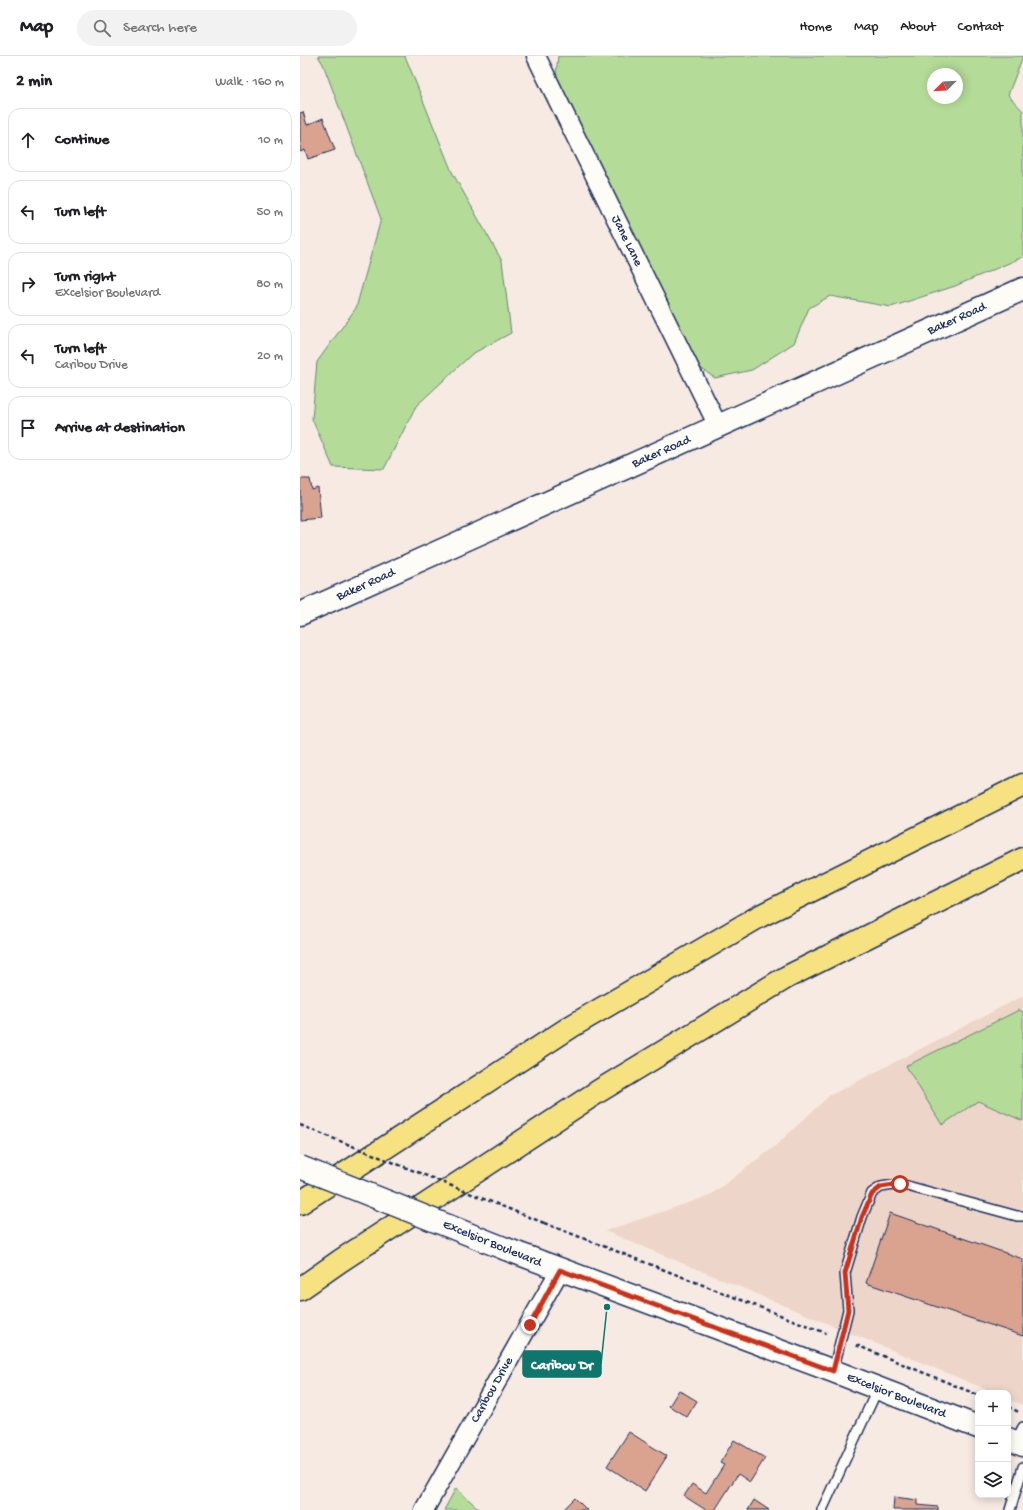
<!DOCTYPE html>
<html lang="en">
<head>
<meta charset="utf-8">
<style>
	:root { --surface:#fff; --page:#f2f2f2; --text:#202124; --muted:#757577; --line:#e0e0e0 }
	body { margin:0; font-family:"Gochi Hand",sans-serif; background:var(--page); color:var(--text) }
	.controls { position:absolute; right:12px; bottom:12px; display:grid; overflow:hidden; border-radius:8px; box-shadow:0 2px 10px #0003 }
	.controls button { width:36px; height:36px; display:grid; place-items:center; padding:0; border:0; border-bottom:1px solid var(--line); background:var(--surface); color:var(--text); font:20px sans-serif }
	.compass { position:absolute; left:627px; top:12px; width:36px; height:36px; border-radius:50%; background:var(--surface); box-shadow:0 2px 10px #0003; rotate:246deg }
	.stop { position:absolute; width:12px; height:12px; margin:-9px; border:3px solid #c8321e; border-radius:50%; background:#fff }
	.stop.end { background:#c8321e; border-color:#fff; box-shadow:0 1px 4px #0008 }
	.list { margin:0; padding:0; list-style:none }
	h2 { display:flex; justify-content:space-between; align-items:center; height:52px; margin:0; padding:0 16px; font-size:17px }
	h2 small { font-size:13px; font-weight:400; color:var(--muted) }
	.list li { display:grid; grid-template-columns:26px 1fr auto; gap:12px; align-items:center; box-sizing:border-box; height:64px; margin:0 8px 8px; padding:0 8px; border:1px solid var(--line); border-radius:12px }
	.list b { display:block; font-size:15px; white-space:nowrap }
	.list p { margin:0; font-size:13px; white-space:nowrap; color:var(--muted) }
	.list em { font-size:13px; font-style:normal; color:var(--muted) }
	.icon { flex:none; width:22px; height:22px; fill:none; stroke:currentColor; stroke-width:2; stroke-linecap:round; stroke-linejoin:round }
	.map { position:relative; flex:none; width:723px; height:1454px; overflow:hidden }
	header { display:flex; align-items:center; gap:24px; box-sizing:border-box; height:56px; padding:0 20px; background:var(--surface); border-bottom:1px solid var(--line) }
	header strong { font-size:19px }
	nav { display:flex; gap:22px; margin-inline-start:auto; font-size:14px }
	.search { width:280px; height:36px; background:var(--page); display:flex; align-items:center; gap:10px; box-sizing:border-box; padding:0 14px; border-radius:22px; color:var(--muted); font-size:15px }
	main { display:flex }
	aside { flex:1; background:var(--surface) }
	.map>svg:first-child { display:block }
	.built { fill:#edd5c9 }
	.green { fill:#b4db97; stroke:#68857a; fill-rule:evenodd }
	.building { fill:#d9a390; stroke:#1b2f5e }
	.lines { fill:none; stroke-linecap:round; stroke-linejoin:round }
	.lane-casing { stroke:#1b2f5e; stroke-width:12 }
	.street-casing { stroke:#1b2f5e; stroke-width:21 }
	.secondary-casing { stroke:#1b2f5e; stroke-width:25 }
	.highway-casing { stroke:#1b2f5e; stroke-width:25 }
	.path { stroke:#1b2f5e; stroke-width:2.5; stroke-dasharray:4 3; stroke-linecap:butt }
	.lane { stroke:#fdfcf7; stroke-width:9 }
	.street { stroke:#fdfcf7; stroke-width:18 }
	.secondary { stroke:#fdfcf7; stroke-width:22 }
	.highway { stroke:#f7e281; stroke-width:22 }
	.secondary-bridge-casing { stroke:#1b2f5e; stroke-width:25; stroke-linecap:butt }
	.path-bridge { stroke:#1b2f5e; stroke-width:2.5; stroke-dasharray:4 3; stroke-linecap:butt }
	.secondary-bridge { stroke:#fdfcf7; stroke-width:22 }
	.route { stroke:#c8321e; stroke-width:5 }
	.labels { text-anchor:middle; dominant-baseline:central; stroke-width:3; stroke-linejoin:round; paint-order:stroke }
	.street-label { font-size:13px; fill:#1b2f5e; stroke:#fdfcf7 }
	.leader { fill:none; stroke:#0f766e; stroke-width:1.5 }
	.callout-dot { fill:#0f766e; stroke:#fdfcf7; stroke-width:1.5 }
	.callout { fill:#0f766e; stroke:#0f766e; stroke-width:1.5 }
	.callout-label { font-size:14px; text-anchor:middle; font-weight:bold; fill:#fff }
</style>
</head>
<body>
<header>
<strong>Map</strong>
<div class="search"><svg class="icon" aria-label="search" viewBox="0 0 24 24"><circle cx="10" cy="10" r="6"/><path d="M15 15l6 6"/></svg>Search here</div>
<nav><a>Home</a><a>Map</a><a>About</a><a>Contact</a></nav>
</header>
<main>
<aside>
<h2>2 min<small>Walk · 160 m</small></h2>
<ul class="list">
<li><svg class="icon" aria-label="ahead" viewBox="0 0 24 24"><path d="M12 20V5M6 11l6-6 6 6"/></svg><div><b>Continue</b></div><em>10 m</em></li>
<li><svg class="icon" aria-label="left" viewBox="0 0 24 24"><path d="M17 20v-9H6M10 6l-5 5 5 5"/></svg><div><b>Turn left</b></div><em>50 m</em></li>
<li><svg class="icon" aria-label="right" viewBox="0 0 24 24"><path d="M7 20v-9h11M14 6l5 5-5 5"/></svg><div><b>Turn right</b><p>Excelsior Boulevard</p></div><em>80 m</em></li>
<li><svg class="icon" aria-label="left" viewBox="0 0 24 24"><path d="M17 20v-9H6M10 6l-5 5 5 5"/></svg><div><b>Turn left</b><p>Caribou Drive</p></div><em>20 m</em></li>
<li><svg class="icon" aria-label="arrive" viewBox="0 0 24 24"><path d="M6 21V4h12l-3 4 3 4H6"/></svg><div><b>Arrive at destination</b></div></li>
</ul>
</aside>
<div class="map">
<svg width="723" height="1454" viewBox="0 0 723 1454">
	<rect width="100%" height="100%" fill="#f6eae2"/>
	<filter id="ink" filterUnits="userSpaceOnUse"><feTurbulence type="fractalNoise" baseFrequency=".025" numOctaves="2"/><feDisplacementMap in="SourceGraphic" scale="8" xChannelSelector="R" yChannelSelector="G"/><feConvolveMatrix kernelMatrix="1 2 1 2 8 2 1 2 1" color-interpolation-filters="sRGB"/></filter>
	<g filter="url(#ink)">
		<path class="built" d="M723 940V1349L708 1343V1337H695L305 1175 409 1140 473 1092 529 1040Z"/>
		<path class="green" d="M18 0H105L152 116 202 205 211 277 172 298 116 350 84 413 33 411 12 363 17 306 56 252 81 163 23 8Z
			M258 0H723L708 39 723 55V201L655 230 591 251 530 240 509 252 494 287 452 314 415 322 383 300 254 36ZM633 18H657V42H633Z
			M719 954 723 956V1065L678 1045 642 1069 606 1010Z
			M156 1432 180 1454H144Z"/>
		<path class="building" d="M3 56 7 69 23 62 35 94 8 103 5 94 0 96V57Z
			M0 423H10L12 434 18 432 21 462 0 464Z
			M590 1157 723 1203V1280L566 1227Z
			M379 1334 397 1345 387 1361 369 1350Z
			M329 1376 367 1400 345 1435 307 1410Z
			M434 1384 465 1402 450 1426 438 1418 415 1454H406L384 1440 392 1428 406 1437 424 1409 420 1407Z
			M594 1441 618 1444V1449L638 1451V1454H593Z
			M275 1442 287 1454H263Z
			M454 1444 469 1454H448Z"/>
		<g class="lines">
			<g class="lane-casing">
				<path id="lane" d="M533 1315 548 1254 545 1217 562 1161 572 1137 581 1131 600 1128 717 1160H723
					M715 1386 723 1371
					M522 1454 578 1332
					M710 1454 723 1411"/>
			</g>
			<g class="street-casing">
				<g id="street">
					<path id="s1" d="M236 0 418 370"/>
					<path id="s2" d="M124 1454 260 1214"/>
				</g>
			</g>
			<g class="secondary-casing">
				<g id="secondary">
					<path id="s3" d="M0 558 723 233"/>
					<path id="s4" d="M206 1193 533 1315 678 1371"/>
					<path d="M708 1383 723 1389"/>
				</g>
			</g>
			<g class="highway-casing">
				<path id="highway" d="M0 1147 272 970 460 860 723 729
					M0 1233 40 1205 299 1035 487 921 723 803"/>
			</g>
			<path class="path" d="M244 1167 526 1277
				M556 1289 678 1339
				M708 1351 719 1356"/>
			<use href="#lane" class="lane"/>
			<use href="#street" class="street"/>
			<use href="#secondary" class="secondary"/>
			<use href="#highway" class="highway"/>
			<g class="secondary-bridge-casing">
				<path id="secondary-bridge" d="M0 1111 206 1193"/>
			</g>
			<path class="path-bridge" d="M0 1069 244 1167"/>
			<use href="#secondary-bridge" class="secondary-bridge"/>
		</g>
	</g>
	<g class="lines" filter="url(#ink)">
		<path class="route" d="M230 1269 260 1214 533 1315 548 1254 545 1217 562 1161 572 1138 581 1131 600 1128"/>
	</g>
	<g class="labels">
		<g class="street-label">
			<text stroke="none"><textPath href="#s1" startOffset="206">Jane Lane</textPath></text>
			<text stroke="none"><textPath href="#s3" startOffset="720">Baker Road</textPath></text>
			<text stroke="none"><textPath href="#s3" startOffset="396">Baker Road</textPath></text>
			<text stroke="none"><textPath href="#s3" startOffset="72">Baker Road</textPath></text>
			<text transform="translate(192 1188) rotate(22)">Excelsior Boulevard</text>
			<text stroke="none"><textPath href="#s2" startOffset="138">Caribou Drive</textPath></text>
			<text stroke="none"><textPath href="#s4" startOffset="417">Excelsior Boulevard</textPath></text>
		</g>
	</g>
	<path class="leader" d="M307 1251L301 1308"/>
	<circle class="callout-dot" cx="307" cy="1251" r="4"/>
	<rect class="callout" x="223" y="1295" width="78" height="26" rx="4"/>
	<g class="callout-label">
		<text x="262" y="1313">Caribou Dr</text>
	</g>
</svg>
<div class="controls">
<button>+</button>
<button>−</button>
<button><svg class="icon" aria-label="layers" viewBox="0 0 24 24"><path d="M12 4l9 5-9 5-9-5zM3 14l9 5 9-5"/></svg></button>
</div>
<svg class="compass" viewBox="-18 -18 36 36"><path d="M0-13l5 13h-10z" fill="#e53935"/><path d="M0 13l5-13h-10z" fill="#757577"/></svg>
<div class="stop" style="left:600px;top:1128px"></div>
<div class="stop end" style="left:230px;top:1269px"></div>
</div>
</main>
</body>
</html>
